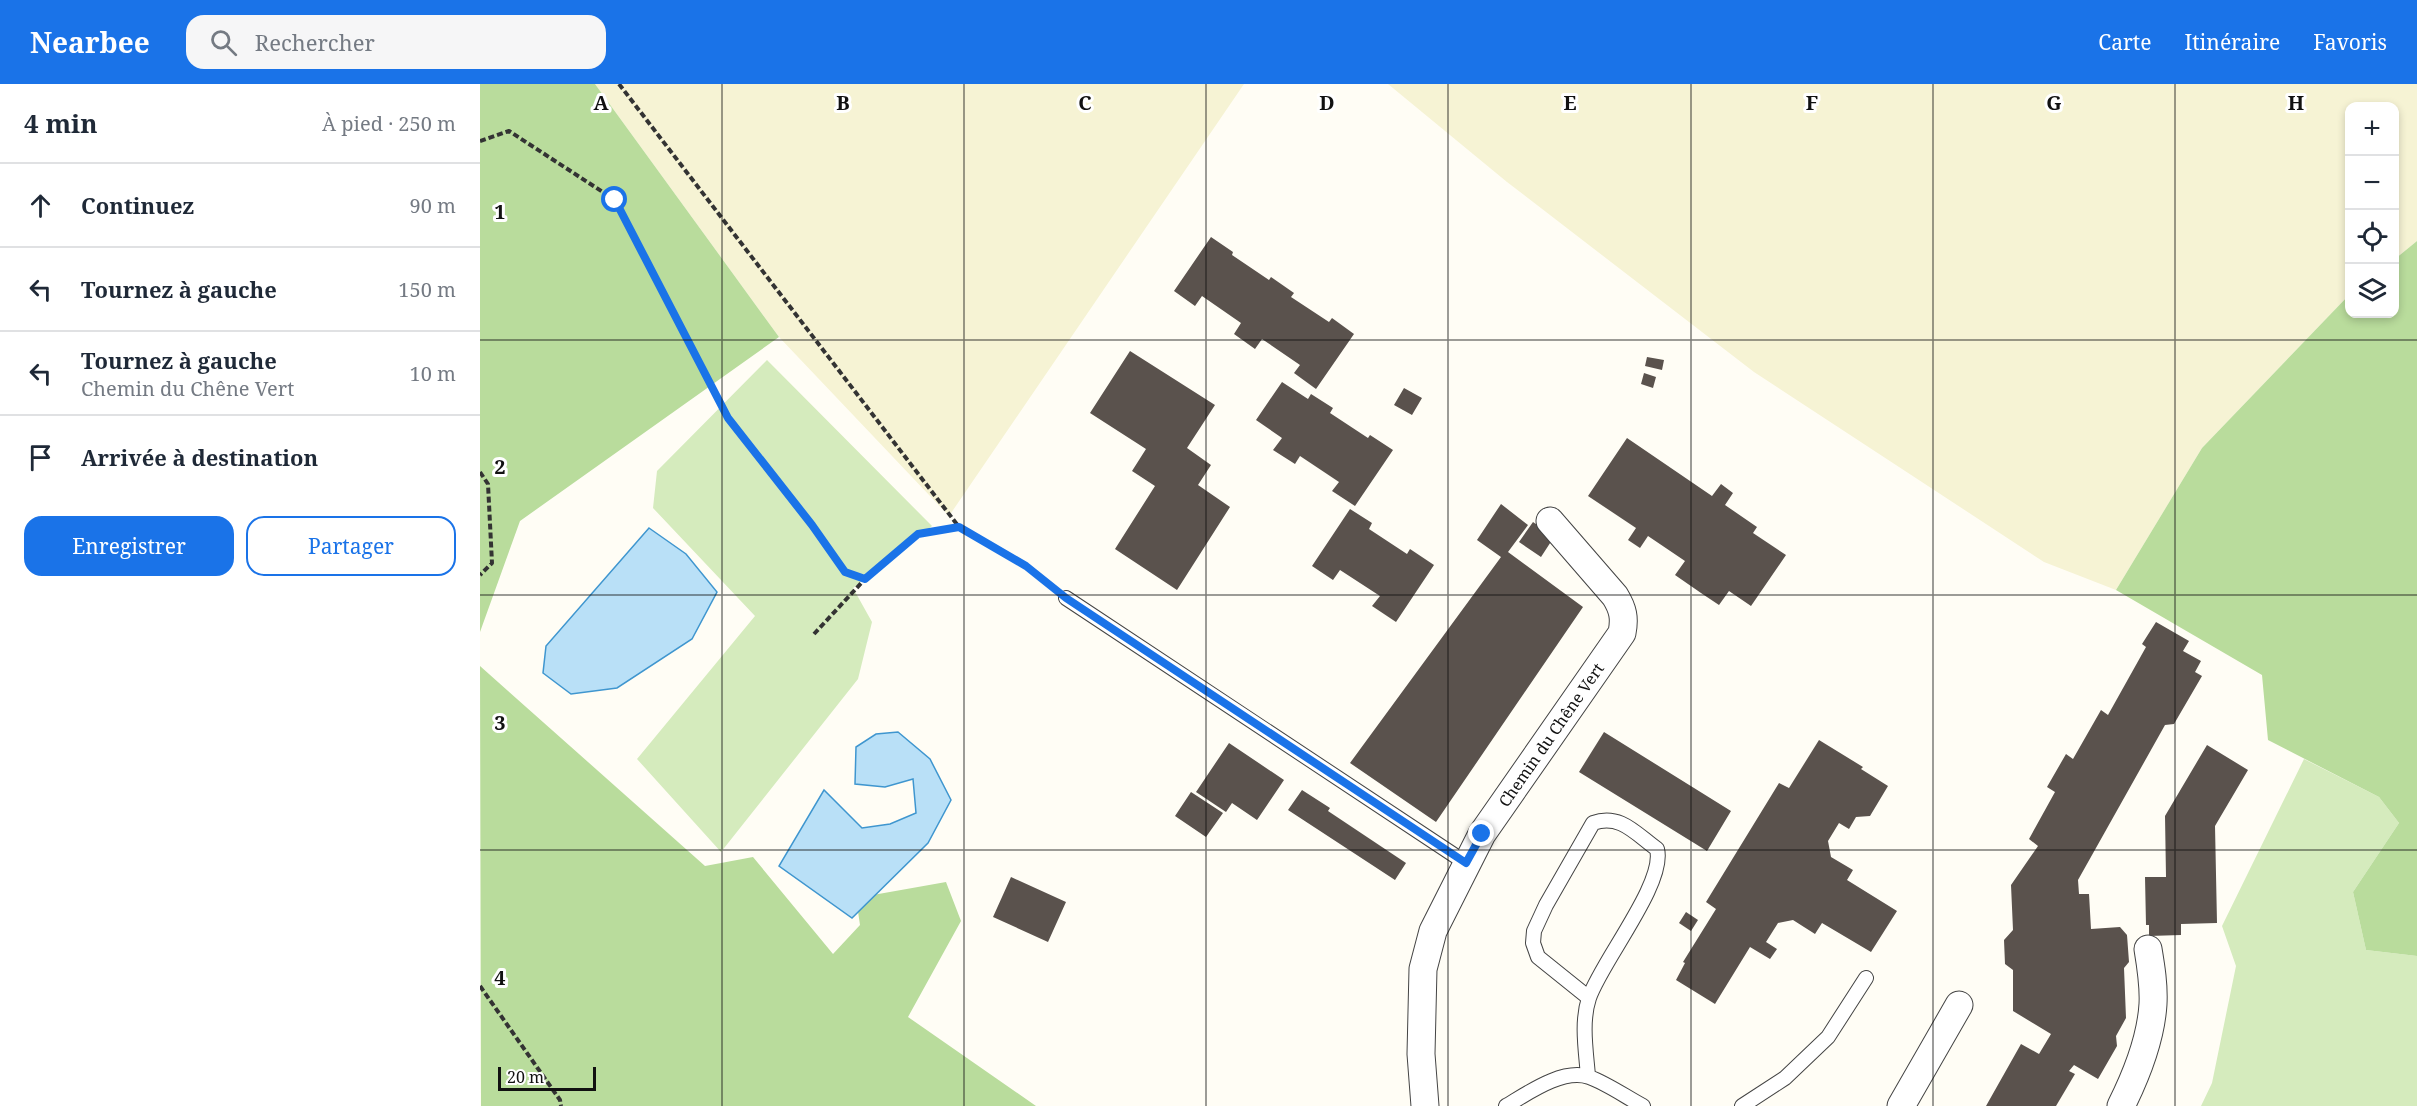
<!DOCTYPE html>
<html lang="fr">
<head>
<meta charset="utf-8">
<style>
	:root { --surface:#fff; --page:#f6f6f7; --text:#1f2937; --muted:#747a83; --line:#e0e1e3; --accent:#1a73e8 }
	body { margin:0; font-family:"Noto Serif",serif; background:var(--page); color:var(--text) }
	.controls { position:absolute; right:18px; top:18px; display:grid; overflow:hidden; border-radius:12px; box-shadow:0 3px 9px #0003 }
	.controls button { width:54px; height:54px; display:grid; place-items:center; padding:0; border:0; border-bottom:2px solid var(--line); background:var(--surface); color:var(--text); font:30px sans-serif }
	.scale { position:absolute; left:18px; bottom:15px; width:98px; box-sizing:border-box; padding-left:6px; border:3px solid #111; border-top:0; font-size:16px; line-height:21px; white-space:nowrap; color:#111; -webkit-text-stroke:4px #fff; paint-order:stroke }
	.stop { position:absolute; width:18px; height:18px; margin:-14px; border:4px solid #1a73e8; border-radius:50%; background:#fff }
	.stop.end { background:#1a73e8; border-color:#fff; box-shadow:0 2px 6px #0008 }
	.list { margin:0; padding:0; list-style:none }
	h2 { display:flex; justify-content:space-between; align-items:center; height:78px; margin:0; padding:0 24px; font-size:26px }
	h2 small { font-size:20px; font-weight:400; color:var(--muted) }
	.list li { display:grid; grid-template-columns:39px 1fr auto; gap:18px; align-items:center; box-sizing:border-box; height:84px; padding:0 24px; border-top:2px solid var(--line) }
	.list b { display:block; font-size:22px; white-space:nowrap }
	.list p { margin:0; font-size:20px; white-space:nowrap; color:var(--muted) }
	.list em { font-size:20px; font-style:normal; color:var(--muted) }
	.actions { display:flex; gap:12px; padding:18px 24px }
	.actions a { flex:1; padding:14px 0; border:2px solid var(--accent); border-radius:18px; text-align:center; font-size:21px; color:var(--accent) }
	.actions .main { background:var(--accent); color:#fff }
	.icon { flex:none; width:33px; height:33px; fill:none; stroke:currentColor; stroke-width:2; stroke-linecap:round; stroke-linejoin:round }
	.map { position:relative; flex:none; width:1937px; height:1022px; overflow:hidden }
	header { display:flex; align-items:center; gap:36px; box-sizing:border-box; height:84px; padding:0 30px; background:var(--accent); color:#fff }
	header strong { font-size:28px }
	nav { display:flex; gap:33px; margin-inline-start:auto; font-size:21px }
	.search { width:420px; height:54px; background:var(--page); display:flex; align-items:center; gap:15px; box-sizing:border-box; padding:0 21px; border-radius:18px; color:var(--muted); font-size:22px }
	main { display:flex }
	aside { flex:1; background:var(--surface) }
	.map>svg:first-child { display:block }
	.farmland { fill:#f6f3d4 }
	.green { fill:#d5ebbd }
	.forest { fill:#b9dc9c }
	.water { fill:#b9e0f7; stroke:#3f96cf; stroke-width:1.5 }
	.building { fill:#5a524d }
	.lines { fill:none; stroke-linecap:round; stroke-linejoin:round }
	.lane-casing { stroke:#444; stroke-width:16 }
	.street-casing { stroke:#444; stroke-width:29 }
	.path { stroke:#333; stroke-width:4; stroke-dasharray:6 3; stroke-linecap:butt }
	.lane { stroke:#fff; stroke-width:14 }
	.street { stroke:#fff; stroke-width:27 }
	.route { stroke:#1a73e8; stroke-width:8 }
	.grid { fill:none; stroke:#111; stroke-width:1.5; stroke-opacity:0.55 }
	.labels { text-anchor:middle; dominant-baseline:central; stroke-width:6; stroke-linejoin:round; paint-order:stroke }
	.street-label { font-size:16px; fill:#111; stroke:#fff }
	.grid-label { font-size:20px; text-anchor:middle; font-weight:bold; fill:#111; stroke:#fff; stroke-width:6; stroke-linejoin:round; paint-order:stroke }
</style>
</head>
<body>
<header>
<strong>Nearbee</strong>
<div class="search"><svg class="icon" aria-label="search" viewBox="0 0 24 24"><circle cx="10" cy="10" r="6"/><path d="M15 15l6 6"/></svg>Rechercher</div>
<nav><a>Carte</a><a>Itinéraire</a><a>Favoris</a></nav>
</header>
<main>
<aside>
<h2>4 min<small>À pied · 250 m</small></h2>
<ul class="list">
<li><svg class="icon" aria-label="ahead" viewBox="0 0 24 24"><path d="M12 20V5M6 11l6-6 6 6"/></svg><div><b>Continuez</b></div><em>90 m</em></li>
<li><svg class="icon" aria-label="left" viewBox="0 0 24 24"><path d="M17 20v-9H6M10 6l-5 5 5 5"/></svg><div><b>Tournez à gauche</b></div><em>150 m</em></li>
<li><svg class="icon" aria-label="left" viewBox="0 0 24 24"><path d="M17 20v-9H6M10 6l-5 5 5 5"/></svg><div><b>Tournez à gauche</b><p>Chemin du Chêne Vert</p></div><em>10 m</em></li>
<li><svg class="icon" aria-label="arrive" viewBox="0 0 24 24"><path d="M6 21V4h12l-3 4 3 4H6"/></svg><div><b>Arrivée à destination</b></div></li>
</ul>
<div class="actions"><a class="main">Enregistrer</a><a>Partager</a></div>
</aside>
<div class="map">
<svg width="1937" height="1022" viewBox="0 0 1937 1022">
	<rect width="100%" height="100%" fill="#fffdf5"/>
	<path class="farmland" d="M115 0H764L469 432 299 253Z
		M908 0H1937V157L1915 175 1914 22H1870L1869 211 1722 364 1636 506 1564 478 1274 288 1027 98Z"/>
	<path class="green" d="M287 276 452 442 373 504 392 538 378 595 241 768 157 675 275 532 173 424 177 387Z
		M1824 675 1899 713 1919 739 1873 808 1886 866 1937 872V1022H1721L1732 999 1756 882 1742 842Z"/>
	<path class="forest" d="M0 0H115L299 253 40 437 0 548Z
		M1937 157V872L1886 866 1873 808 1919 739 1899 713 1788 656 1782 591 1636 506 1722 364 1869 211 1870 230H1914L1915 175Z
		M0 582 225 782 273 773 353 870 380 841 376 814 466 798 481 837 428 933 556 1022H1Z"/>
	<path class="water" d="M169 444 206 470 237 508 212 555 137 604 91 610 63 589 66 562Z
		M418 648 450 675 471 716 448 759 372 834 299 782 344 706 382 744 410 740 436 729 433 695 405 703 375 700 376 663 396 650Z"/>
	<path class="building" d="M731 153 753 168 752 171 789 196 791 193 814 209 811 213 849 238 852 234 874 250 836 305 814 289 820 281 782 255 775 265 754 250 761 239 722 212 715 222 694 207Z
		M650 267 735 321 707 364 731 381 718 401 750 423 697 506 635 465 675 402 652 387 666 365 610 329Z
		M1167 273 1184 276 1182 286 1165 282Z
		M1164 289 1176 293 1173 304 1161 300Z
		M802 298 828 315 831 310 853 324 850 329 888 354 890 351 913 366 875 422 852 407 859 398 820 372 815 380 793 366 802 354 776 336Z
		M924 304 942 314 932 331 914 321Z
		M1147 354 1232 412 1241 400 1253 409 1245 421 1277 443 1273 449 1306 471 1271 522 1249 507 1239 521 1221 509 1195 491 1205 477 1168 452 1160 464 1148 456 1156 444 1108 412Z
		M1021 420 1048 441 1028 468 1103 523 956 738 870 679 1021 473 997 456Z
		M870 425 892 439 889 445 927 470 930 465 954 481 916 538 892 522 900 512 860 486 853 496 832 482Z
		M1053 438 1074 453 1061 473 1039 458Z
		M1676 538 1709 557 1703 567 1721 577 1715 588 1722 592 1694 640 1685 641 1598 796 1599 810H1609L1611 845 1640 843 1647 851 1649 878 1644 884 1646 934 1636 952 1637 962 1618 995 1594 981 1589 987 1595 990 1576 1022H1506L1541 960 1559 970 1571 950 1533 927V886L1525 880 1524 856 1533 846 1531 801 1558 762 1549 755 1575 708 1567 703 1586 670 1593 675 1621 626 1628 631 1666 563 1662 560Z
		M1124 648 1251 727 1227 767 1099 688Z
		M1339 656 1383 683 1381 685 1408 702 1390 732 1376 733 1369 745 1359 739 1348 757 1351 773 1373 786 1367 796 1417 827 1391 868 1342 839 1335 850 1313 836 1298 839 1286 858 1297 865 1290 875 1270 863 1235 920 1196 896 1205 879 1203 878 1236 825 1226 818 1299 699 1309 704Z
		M749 659 804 696 777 736 752 719 746 728 716 708Z
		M1727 661 1768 686 1735 742 1737 839 1701 840V851L1669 852V841H1666L1665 793H1686L1685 732Z
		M822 706 850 724 848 727 926 779 915 796 808 726Z
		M711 708 743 729 726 753 695 732Z
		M531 793 586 818 568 858 513 833Z
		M1206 828 1218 836 1211 847 1199 839Z"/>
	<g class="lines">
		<g class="lane-casing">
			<path id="lane" d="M586 514 986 779
				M1108 992C1106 967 1101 938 1109 914 1121 878 1186 799 1177 765 1156 750 1140 729 1113 739L1066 821 1054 847 1053 859 1058 873 1109 914
				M1026 1022C1048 1009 1083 984 1109 993 1128 1000 1146 1013 1163 1022
				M1262 1022 1305 994 1348 953 1386 894"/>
		</g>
		<g class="street-casing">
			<g id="street">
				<path id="s1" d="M945 1022 941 970 943 885 953 847 1002 750 1142 549C1145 534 1143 525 1135 512L1070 437"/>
				<path d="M1421 1022 1479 921"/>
				<path d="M1641 1022C1656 992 1671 954 1673 920 1674 901 1671 883 1668 865"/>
			</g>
		</g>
		<path class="path" d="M139 0 479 443
			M0 57 29 47 135 116 248 334 332 441 365 488 385 495
			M0 388 8 400 12 479 0 491
			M334 550 385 495 438 450 479 443 546 482 569 501
			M0 902 80 1016 81 1022"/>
		<use href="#lane" class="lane"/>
		<use href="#street" class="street"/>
	</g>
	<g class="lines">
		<path class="route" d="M135 116 248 334 332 441 365 488 385 495 438 450 479 443 546 482 586 514 986 779 1002 750"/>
	</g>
	<path class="grid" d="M242 0V1022M484 0V1022M726 0V1022M968 0V1022M1211 0V1022M1453 0V1022M1695 0V1022M0 256H1937M0 511H1937M0 766H1937"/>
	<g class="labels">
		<g class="street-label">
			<text stroke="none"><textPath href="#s1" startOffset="406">Chemin du Chêne Vert</textPath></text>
		</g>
	</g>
	<g class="grid-label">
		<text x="121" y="26">A</text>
		<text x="363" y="26">B</text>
		<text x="605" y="26">C</text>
		<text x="847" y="26">D</text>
		<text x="1090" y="26">E</text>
		<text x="1332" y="26">F</text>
		<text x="1574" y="26">G</text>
		<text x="1816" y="26">H</text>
		<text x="20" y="135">1</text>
		<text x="20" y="390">2</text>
		<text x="20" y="646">3</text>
		<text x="20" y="901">4</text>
	</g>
</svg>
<div class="controls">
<button>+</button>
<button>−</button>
<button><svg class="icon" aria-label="locate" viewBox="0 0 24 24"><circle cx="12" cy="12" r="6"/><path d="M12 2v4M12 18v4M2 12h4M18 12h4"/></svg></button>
<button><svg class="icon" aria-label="layers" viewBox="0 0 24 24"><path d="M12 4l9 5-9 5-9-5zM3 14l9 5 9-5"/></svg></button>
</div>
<div class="scale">20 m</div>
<div class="stop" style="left:135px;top:116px"></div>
<div class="stop end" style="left:1002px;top:750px"></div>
</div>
</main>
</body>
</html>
